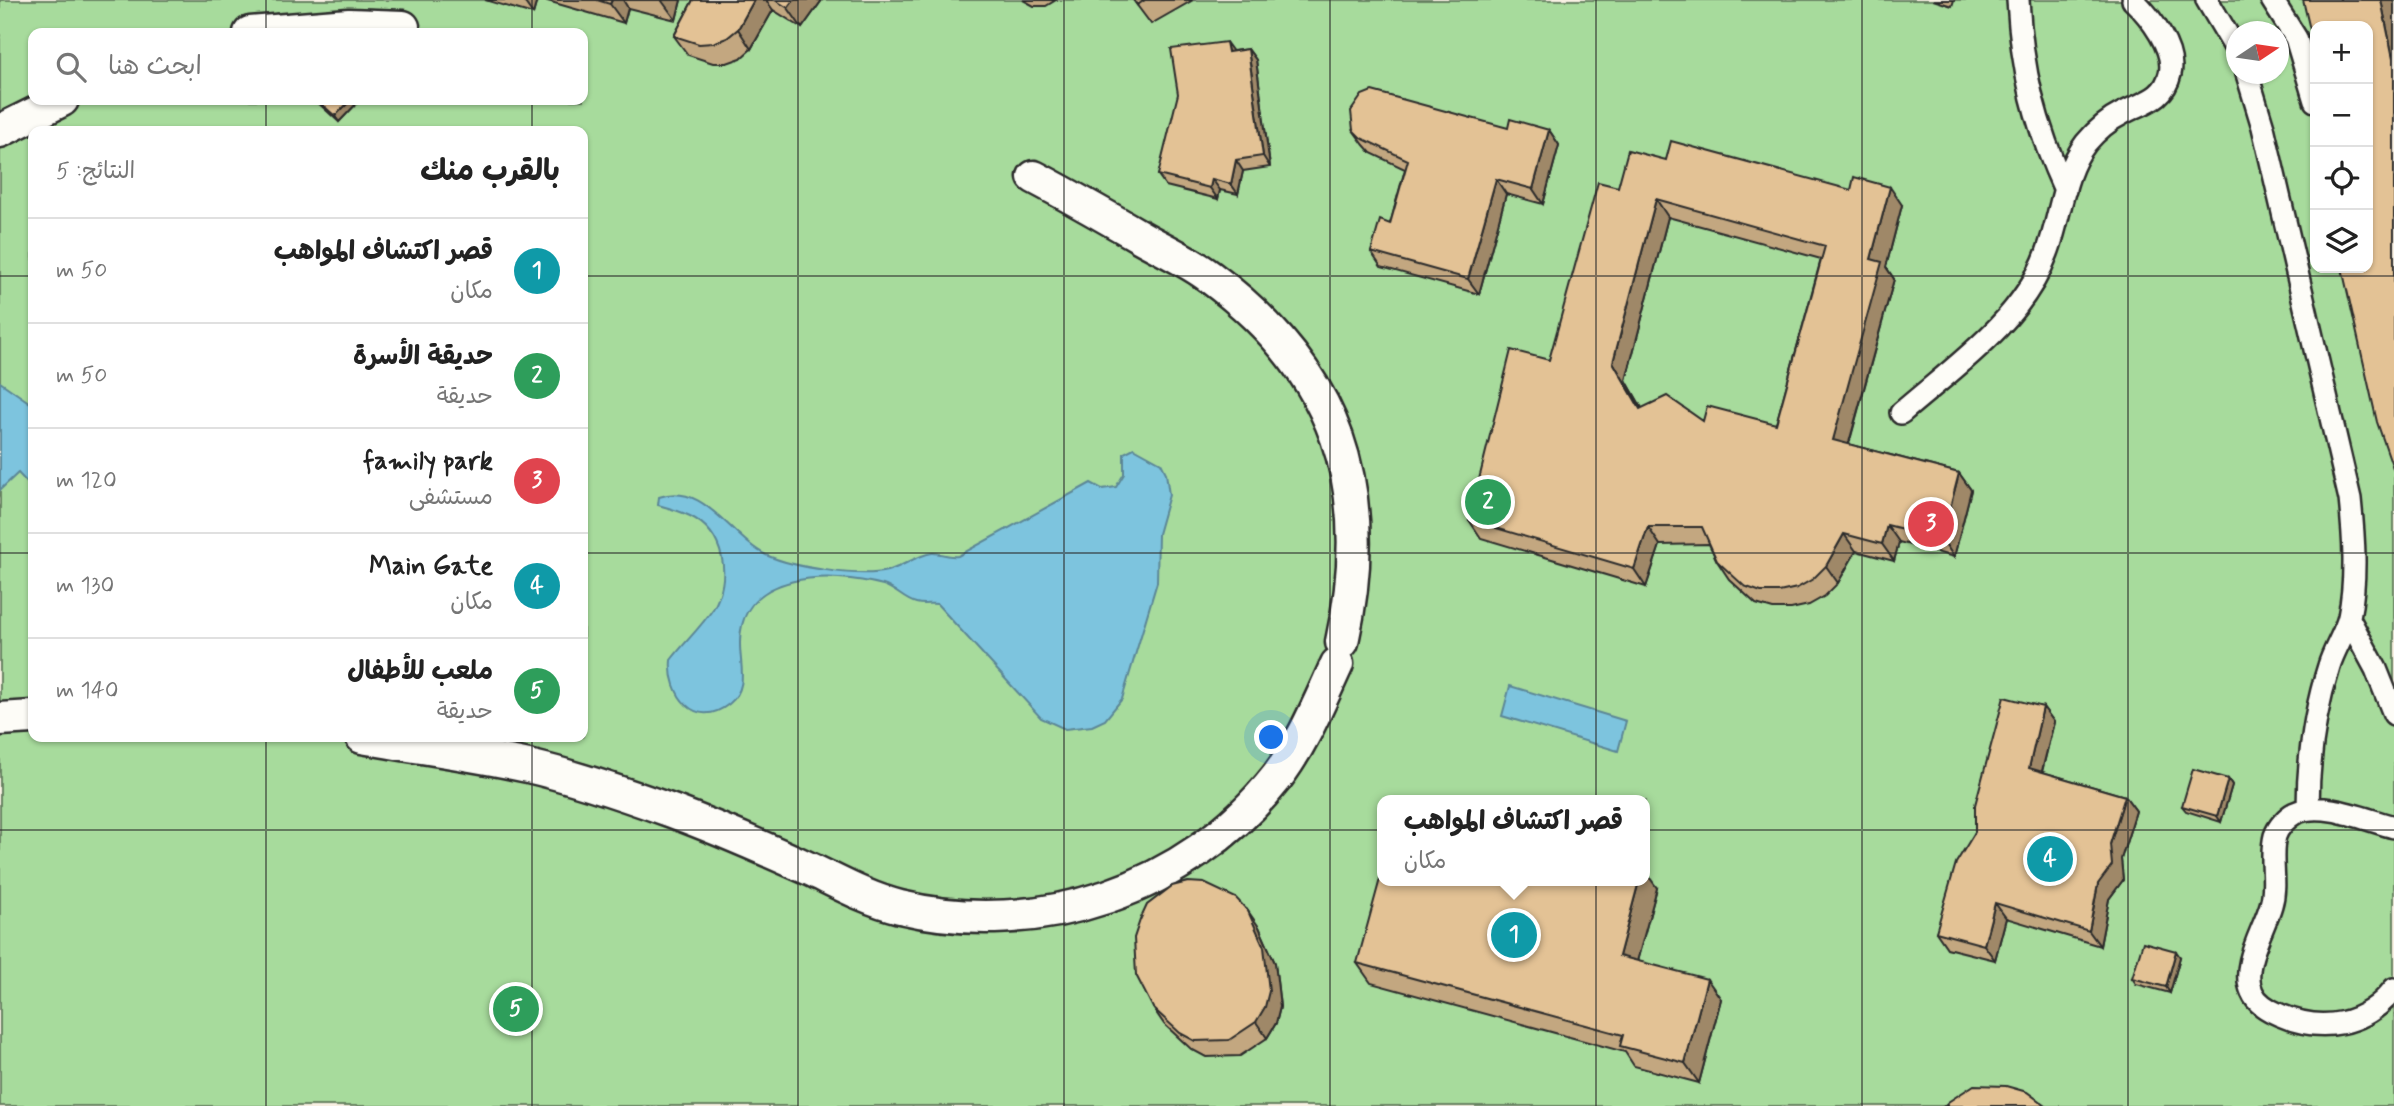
<!DOCTYPE html>
<html lang="ar">
<head>
<meta charset="utf-8">
<style>
	:root { --surface:#fff; --page:#f2f2f2; --text:#222; --muted:#767676; --line:#e0e0e0; --accent:#111827 }
	body { margin:0; font-family:Mynerve,"Playpen Sans Arabic",sans-serif; background:var(--page); color:var(--text); direction:rtl }
	.controls { position:absolute; right:21px; top:21px; display:grid; overflow:hidden; border-radius:14px; box-shadow:0 2px 5px #0004 }
	.controls button { width:63px; height:63px; display:grid; place-items:center; padding:0; border:0; border-bottom:2px solid var(--line); background:var(--surface); color:var(--text); font:35px sans-serif }
	.compass { position:absolute; left:2226px; top:21px; width:63px; height:63px; border-radius:50%; background:var(--surface); box-shadow:0 2px 5px #0004; rotate:77deg }
	.you { position:absolute; left:1272px; top:738px; width:24px; height:24px; margin:-18px; border:5px solid #fff; border-radius:50%; background:#1a73e8; box-shadow:0 0 0 10px #1a73e833 }
	.badge { display:grid; place-items:center; width:46px; height:46px; border-radius:50%; background:var(--accent); color:#fff; font-size:23px; font-weight:700 }
	.pin { position:absolute; translate:-50% -50%; border:4px solid #fff; box-shadow:0 2px 7px #0006 }
	.popup { position:absolute; left:1377px; top:795px; width:273px; height:91px; box-sizing:border-box; display:grid; place-content:center; border-radius:14px; background:var(--surface); filter:drop-shadow(0 2px 5px #0005); font-size:23px; white-space:nowrap; color:var(--muted) }
	.popup b { font-size:26px; color:var(--text) }
	.popup::after { content:''; position:absolute; left:50%; top:100%; margin-left:-14px; border:14px solid transparent; border-top-color:var(--surface) }
	.list { margin:0; padding:0; list-style:none }
	h2 { display:flex; justify-content:space-between; align-items:center; height:91px; margin:0; padding:0 28px; font-size:30px }
	h2 small { font-size:23px; font-weight:400; color:var(--muted) }
	.list li { display:grid; grid-template-columns:46px 1fr auto; gap:21px; align-items:center; box-sizing:border-box; height:105px; padding:0 28px; border-top:2px solid var(--line) }
	.list b { display:block; font-size:26px; white-space:nowrap }
	.list p { margin:0; font-size:23px; white-space:nowrap; color:var(--muted) }
	.list em { font-size:23px; font-style:normal; color:var(--muted) }
	.icon { flex:none; width:38px; height:38px; fill:none; stroke:currentColor; stroke-width:2; stroke-linecap:round; stroke-linejoin:round }
	.map { position:relative; flex:none; width:2394px; height:1106px; overflow:hidden; direction:ltr }
	.search { position:absolute; background:var(--surface); box-shadow:0 2px 5px #0004; left:28px; top:28px; width:560px; height:77px; display:flex; align-items:center; gap:18px; box-sizing:border-box; padding:0 24px; border-radius:14px; color:var(--muted); font-size:26px }
	.panel { position:absolute; background:var(--surface); box-shadow:0 2px 5px #0004; left:28px; top:126px; width:560px; height:616px; border-radius:14px; direction:rtl }
	.map>svg:first-child { display:block }
	.green { fill:#a7db9c; stroke:#698364; stroke-width:2; fill-rule:evenodd }
	.water { fill:#7dc4de; stroke:#5c8796; stroke-width:2 }
	.lines { fill:none; stroke-linecap:round; stroke-linejoin:round }
	.service-casing { stroke:#2b2b2b; stroke-width:26 }
	.pedestrian-casing { stroke:#2b2b2b; stroke-width:37 }
	.service { stroke:#fdfcf7; stroke-width:21 }
	.pedestrian { stroke:#fdfcf7; stroke-width:32 }
	.wall { fill:#c3a780; stroke:#2b2b2b; stroke-width:2; fill-rule:evenodd }
	.shaded-wall { fill:#9f8868; stroke:#2b2b2b; stroke-width:2 }
	.building { fill:#e3c295; stroke:#2b2b2b; stroke-width:2; fill-rule:evenodd }
	.grid { fill:none; stroke:#2b2b2b; stroke-width:2; stroke-opacity:0.55 }
</style>
</head>
<body>
<div class="map">
<svg width="2394" height="1106" viewBox="0 0 2394 1106">
	<rect width="100%" height="100%" fill="#f8f0e3"/>
	<filter id="ink" filterUnits="userSpaceOnUse"><feTurbulence type="fractalNoise" baseFrequency=".0143" numOctaves="2"/><feDisplacementMap in="SourceGraphic" scale="14" xChannelSelector="R" yChannelSelector="G"/><feConvolveMatrix kernelMatrix="1 2 1 2 8 2 1 2 1" color-interpolation-filters="sRGB"/></filter>
	<g filter="url(#ink)">
		<path class="green" d="M0 0H2394V1106H0ZM2315 26H2368V268H2315ZM2236 32H2278V74H2236ZM33 33H583V100H33ZM33 131H583V737H33ZM1383 800H1645V881H1383Z"/>
		<path class="water" d="M0 382 33 405V489L18 473 0 490Z
			M1134 448 1161 463 1166 473 1169 495 1158 534 1157 582 1122 699 1105 720 1092 726 1065 729 1041 718 937 604C930 603 923 605 916 603 904 600 896 589 883 585 832 571 739 570 740 644 740 666 749 688 729 704 695 731 668 694 671 660 684 643 701 627 713 609 732 578 725 533 690 516 680 511 669 508 658 505L659 497C704 481 730 537 766 555 792 567 860 578 887 571 902 567 917 555 932 553 940 552 948 558 958 556L1091 483 1102 489 1116 487 1124 474V453Z
			M1510 686 1626 721 1618 751 1502 716Z"/>
		<g class="lines">
			<g class="service-casing">
				<path id="service" d="M2018 0C2022 72 2035 124 2065 190
					M2207 0 2236 49
					M2272 0 2296 38 2315 101
					M2247 74 2263 127 2350 499C2354 538 2357 578 2349 617 2345 634 2334 649 2329 666 2314 713 2308 759 2308 809
					M1901 413C1954 367 2022 321 2047 253 2061 217 2062 174 2086 143 2096 131 2109 120 2123 113 2143 102 2164 100 2170 74 2176 50 2150 16 2133 0
					M2349 619 2376 669 2394 714
					M2394 827C2366 820 2323 800 2295 813 2287 817 2278 827 2275 836 2269 858 2278 883 2271 905 2264 930 2240 966 2252 992 2257 1004 2268 1010 2280 1015 2322 1033 2365 1026 2394 989"/>
			</g>
			<g class="pedestrian-casing">
				<path id="pedestrian" d="M250 33 349 25 403 27
					M0 131 62 100
					M1034 177C1070 196 1105 216 1141 237 1164 250 1189 261 1210 277 1338 372 1376 488 1342 642
					M0 719 33 717
					M362 737C417 747 473 754 528 766 576 777 625 794 672 811 720 829 766 849 812 870 841 884 868 899 900 907 1038 940 1188 890 1277 777 1303 743 1319 703 1337 664"/>
			</g>
			<use href="#service" class="service"/>
			<use href="#pedestrian" class="pedestrian"/>
		</g>
		<path class="wall" d="M485 0H537L533 14Z
			M544 0H681L676 20 628 8 624 23Z
			M693 0H822L802 28 773 10 751 49 741 58 727 63H713L688 55 674 36Z
			M1023 0H1056L1046 6H1034Z
			M1133 0H1193L1151 24Z
			M1933 0H1954L1952 6Z
			M1248 49 1256 60 1270 167 1243 171 1238 194 1220 190 1218 199 1166 186 1158 175 1233 51Z
			M315 100H360L339 122Z
			M1508 128 1549 130 1559 145 1543 204 1506 194 1479 294 1381 267 1371 252 1390 224 1405 169 1371 153 1364 145 1353 130Z
			M1666 160 1902 205 1886 267 1894 279 1849 444 1959 473 1971 490 1954 557 1899 542 1894 561 1856 551 1838 583 1825 596 1809 605 1791 609H1773L1756 604 1729 579 1717 561 1709 544 1660 545 1646 587 1481 538 1469 520 1549 360 1618 187ZM1668 217 1821 259 1776 424 1703 421 1642 408 1626 380Z
			M2043 707 2054 722 2042 772 2125 796 2136 811 2121 859 2123 880 2109 899 2100 946 2006 918 1995 960 1947 948 1936 932 1975 832Z
			M2228 779 2232 785 2221 822 2186 811 2182 806Z
			M1657 888 1637 961 1721 999 1699 1083 1634 1066 1625 1052 1371 983 1357 963Z
			M1259 927 1275 963 1280 1007 1276 1023 1267 1038 1240 1056 1206 1057 1191 1049 1164 1024 1153 1008Z
			M2180 957 2170 993 2136 984 2132 978Z"/>
		<path class="shaded-wall" d="M523 0H537L533 14Z
			M612 0H623L628 8 624 23 610 4Z
			M662 0H681L676 20 662 1Z
			M754 0H766L773 10 751 49 738 29Z
			M794 0H822L802 28 788 8Z
			M2381 0H2393L2394 4V63Z
			M1226 42 1234 53 1228 52Z
			M1248 49 1256 60 1270 167 1263 156Z
			M351 100H360L339 122 335 116Z
			M1549 130 1559 145 1543 204 1533 189Z
			M1236 160 1243 171 1238 194 1231 184Z
			M1212 179 1220 190 1218 199 1210 188Z
			M1496 179 1506 194 1479 294 1468 279Z
			M1890 187 1902 205 1886 267 1894 279 1845 457 1833 440 1871 259Z
			M1656 199 1668 217 1626 380 1652 427 1640 409 1613 362Z
			M1959 473 1971 490 1954 557 1942 539Z
			M1887 525 1899 542 1894 561 1882 544Z
			M1648 527 1660 545 1646 587 1634 569Z
			M1844 534 1856 551 1838 583 1826 566Z
			M2043 707 2054 722 2039 783 2029 768Z
			M2228 779 2232 785 2221 822 2217 816Z
			M2125 796 2136 811 2121 859 2123 880 2109 899 2100 946 2089 931 2098 884Z
			M1645 871 1657 888 1633 976 1619 956 1639 881H1645Z
			M1995 903 2006 918 1995 960 1984 945Z
			M1248 911 1259 927 1275 963 1280 1007 1276 1023 1267 1038 1256 1022Z
			M2176 951 2180 957 2170 993 2166 987Z
			M1707 979 1721 999 1699 1083 1685 1063Z"/>
		<path class="building" d="M597 0H612L610 4Z
			M693 0H754L738 29 727 38 713 43 699 44 674 36Z
			M775 0H794L788 8Z
			M1134 0H1145L1137 5Z
			M2303 0H2381L2394 63V471L2377 422 2342 268H2368V26H2315V51Z
			M1226 42 1228 52 1248 49 1263 156 1236 160 1231 184 1212 179 1210 188 1158 175 1178 94 1171 49Z
			M1372 91 1508 128 1510 119 1549 130 1533 189 1496 179 1468 279 1371 252 1380 220 1390 224 1408 160 1361 138 1353 130 1351 111 1362 95Z
			M317 100H351L335 116Z
			M1671 141 1851 190 1854 177 1890 187 1871 259 1882 262 1833 440 1959 473 1942 539 1887 525 1882 544 1844 534 1826 566 1813 579 1797 588 1779 592H1761L1744 586 1717 561 1702 527H1648L1634 569 1469 520 1511 350 1549 360 1598 182 1618 187 1628 150 1666 160ZM1656 199 1825 246 1776 424 1707 406 1703 421 1667 396 1640 409 1613 362Z
			M2004 697 2043 707 2029 768 2125 796 2110 844 2112 865 2098 884 2089 931 1995 903 1984 945 1936 932 1956 863 1975 832V805Z
			M2193 769 2228 779 2217 816 2182 806Z
			M1383 868V881H1639L1619 956 1707 979 1685 1063 1620 1046 1623 1035 1357 963Z
			M1188 882 1204 883 1236 898 1248 911 1264 947 1269 991 1265 1007 1256 1022 1229 1040 1195 1041 1180 1033 1153 1008 1136 975 1134 938 1140 920 1147 905 1172 886Z
			M2143 942 2176 951 2166 987 2132 978Z
			M1974 1085 2006 1086 2027 1092 2046 1106H1944L1948 1102Z"/>
	</g>
	<path class="grid" d="M266 0V33M532 0V33M798 0V1106M1064 0V1106M1330 0V1106M1596 0V1106M1862 0V1106M2128 0V1106M266 100V131M532 100V131M0 276H33M583 276H2394M0 553H33M583 553H2394M266 737V1106M532 737V1106M0 830H2394"/>
</svg>
<div class="controls">
<button>+</button>
<button>−</button>
<button><svg class="icon" aria-label="locate" viewBox="0 0 24 24"><circle cx="12" cy="12" r="6"/><path d="M12 2v4M12 18v4M2 12h4M18 12h4"/></svg></button>
<button><svg class="icon" aria-label="layers" viewBox="0 0 24 24"><path d="M12 4l9 5-9 5-9-5zM3 14l9 5 9-5"/></svg></button>
</div>
<svg class="compass" viewBox="-18 -18 36 36"><path d="M0-13l5 13h-10z" fill="#e53935"/><path d="M0 13l5-13h-10z" fill="#767676"/></svg>
<div class="you"></div>
<div class="pin badge" style="left:1514px;top:935px;background:#0f9aa8">1</div>
<div class="popup"><b>قصر اكتشاف المواهب</b>مكان</div>
<div class="pin badge" style="left:1488px;top:502px;background:#2e9e5b">2</div>
<div class="pin badge" style="left:1931px;top:524px;background:#e0444e">3</div>
<div class="pin badge" style="left:2050px;top:859px;background:#0f9aa8">4</div>
<div class="pin badge" style="left:516px;top:1009px;background:#2e9e5b">5</div>
<div class="search"><svg class="icon" aria-label="search" viewBox="0 0 24 24"><circle cx="10" cy="10" r="6"/><path d="M15 15l6 6"/></svg>ابحث هنا</div>
<section class="panel">
<h2>بالقرب منك<small>النتائج: 5</small></h2>
<ul class="list">
<li><span class="badge" style="background:#0f9aa8">1</span><div><b>قصر اكتشاف المواهب</b><p>مكان</p></div><em>50 m</em></li>
<li><span class="badge" style="background:#2e9e5b">2</span><div><b>حديقة الأسرة</b><p>حديقة</p></div><em>50 m</em></li>
<li><span class="badge" style="background:#e0444e">3</span><div><b>family park</b><p>مستشفى</p></div><em>120 m</em></li>
<li><span class="badge" style="background:#0f9aa8">4</span><div><b>Main Gate</b><p>مكان</p></div><em>130 m</em></li>
<li><span class="badge" style="background:#2e9e5b">5</span><div><b>ملعب للأطفال</b><p>حديقة</p></div><em>140 m</em></li>
</ul>
</section>
</div>
</body>
</html>
